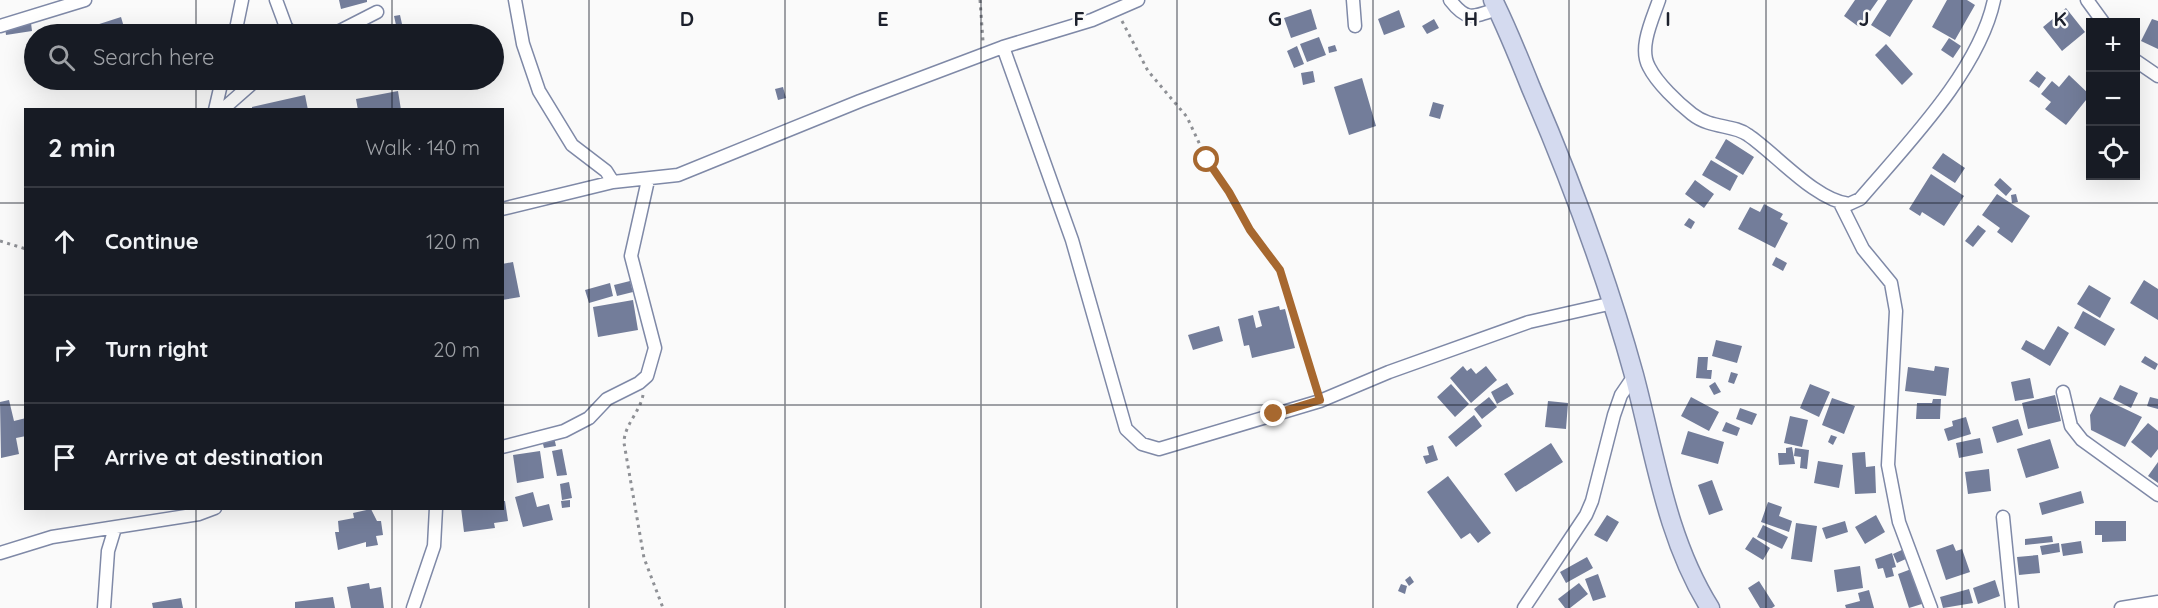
<!DOCTYPE html>
<html lang="en">
<head>
<meta charset="utf-8">
<style>
	:root { --surface:#171b24; --page:#20242c; --text:#f1f3f6; --muted:#9ea1a6; --line:#363941 }
	body { margin:0; font-family:Quicksand,sans-serif; background:var(--page); color:var(--text) }
	.controls { position:absolute; right:18px; top:18px; display:grid; overflow:hidden; border-radius:0px; box-shadow:0 6px 24px #0002 }
	.controls button { width:54px; height:54px; display:grid; place-items:center; padding:0; border:0; border-bottom:2px solid var(--line); background:var(--surface); color:var(--text); font:30px sans-serif }
	.stop { position:absolute; width:18px; height:18px; margin:-14px; border:4px solid #a7682f; border-radius:50%; background:#fff }
	.stop.end { background:#a7682f; border-color:#fff; box-shadow:0 2px 6px #0008 }
	.list { margin:0; padding:0; list-style:none }
	h2 { display:flex; justify-content:space-between; align-items:center; height:78px; margin:0; padding:0 24px; font-size:26px }
	h2 small { font-size:20px; font-weight:400; color:var(--muted) }
	.list li { display:grid; grid-template-columns:39px 1fr auto; gap:18px; align-items:center; box-sizing:border-box; height:108px; padding:0 24px; border-top:2px solid var(--line) }
	.list b { display:block; font-size:22px; white-space:nowrap }
	.list em { font-size:20px; font-style:normal; color:var(--muted) }
	.icon { flex:none; width:33px; height:33px; fill:none; stroke:currentColor; stroke-width:2; stroke-linecap:round; stroke-linejoin:round }
	.map { position:relative; flex:none; width:2158px; height:608px; overflow:hidden }
	.search { position:absolute; background:var(--surface); box-shadow:0 6px 24px #0002; left:24px; top:24px; width:480px; height:66px; display:flex; align-items:center; gap:15px; box-sizing:border-box; padding:0 21px; border-radius:33px; color:var(--muted); font-size:22px }
	.panel { position:absolute; background:var(--surface); box-shadow:0 6px 24px #0002; left:24px; top:108px; width:480px; height:402px; border-radius:0px }
	.map>svg:first-child { display:block }
	.building { fill:#737d9a }
	.lines { fill:none; stroke-linecap:round; stroke-linejoin:round }
	.street-casing { stroke:#7f89a7; stroke-width:15 }
	.secondary-casing { stroke:#7f89a7; stroke-width:21 }
	.path { stroke:#8e9095; stroke-width:3; stroke-dasharray:3 4.5; stroke-linecap:butt }
	.street { stroke:#fff; stroke-width:12 }
	.secondary { stroke:#d4daef; stroke-width:18 }
	.route { stroke:#a7682f; stroke-width:8 }
	.grid { fill:none; stroke:#1c202c; stroke-width:1.5; stroke-opacity:0.55 }
	.grid-label { font-size:20px; text-anchor:middle; font-weight:bold; fill:#1c202c; stroke:#fafafa; stroke-width:5; stroke-linejoin:round; paint-order:stroke }
</style>
</head>
<body>
<div class="map">
<svg width="2158" height="608" viewBox="0 0 2158 608">
	<rect width="100%" height="100%" fill="#fafafa"/>
	<path class="building" d="M339 0H367V2L341 9Z
		M1855 0H1878L1859 27 1844 16Z
		M1913 0 1890 37 1871 25 1887 0Z
		M1947 0H1967L1975 5 1955 40 1932 27Z
		M2066 8 2085 32 2062 51 2043 27Z
		M1311 9 1317 29 1291 38 1284 18Z
		M1399 10 1405 27 1384 35 1378 19Z
		M400 15 402 24 396 25 394 16Z
		M121 17 126 34H92L90 27Z
		M1434 19 1439 28 1427 34 1422 26Z
		M2152 19 2158 21V49L2141 41Z
		M31 23 32 31 6 35 5 27Z
		M379 28 380 34H359Z
		M1319 37 1326 55 1307 62 1300 44Z
		M1949 38 1961 46 1953 58 1941 50Z
		M1886 44 1913 74 1902 85 1875 55Z
		M1335 45 1337 51 1329 53 1328 47Z
		M1297 46 1304 64 1294 68 1287 51Z
		M1313 71 1315 82 1303 85 1301 73Z
		M2037 71 2046 78 2039 88 2029 81Z
		M2069 75 2090 95 2066 125 2045 109 2051 102 2041 94 2052 81 2059 87Z
		M1362 78 1376 126 1349 135 1334 87Z
		M783 87 786 98 778 100 775 89Z
		M398 91 401 110H358L356 99Z
		M305 95 308 110H252V107Z
		M1433 102 1444 105 1440 119 1429 116Z
		M1726 139 1754 157 1743 175 1715 158Z
		M1943 153 1965 168 1955 183 1932 168Z
		M1711 160 1738 176 1730 191 1702 175Z
		M1931 174 1964 196 1944 226 1922 212 1920 216 1909 209Z
		M2000 178 2012 189 2006 196 1994 185Z
		M1695 180 1714 194 1704 208 1685 194Z
		M1997 194 2030 216 2012 243 1997 232 2000 228 1982 215Z
		M2016 194 2018 202 2012 203 2011 195Z
		M1764 204 1783 214 1780 219 1788 223 1775 248 1738 229 1750 207 1760 212Z
		M1689 218 1695 222 1691 229 1684 225Z
		M1978 225 1986 231 1973 247 1965 241Z
		M1776 257 1787 263 1783 271 1772 265Z
		M513 262 520 297 502 300V264Z
		M2144 280 2158 289V320L2130 303Z
		M630 281 633 292 617 296 614 285Z
		M610 283 613 296 589 303 585 290Z
		M2089 285 2111 298 2100 318 2077 304Z
		M633 300 638 330 598 337 593 307Z
		M1279 306 1280 310 1285 309 1295 348 1252 358 1249 345 1244 346 1238 319 1253 315 1256 328 1262 326 1258 311Z
		M2083 311 2115 329 2105 346 2074 328Z
		M1219 326 1223 341 1193 350 1188 335Z
		M2058 326 2069 333 2050 366 2021 349 2026 340 2044 350Z
		M1716 340 1742 346 1737 363 1712 356Z
		M2145 356 2158 364 2155 370 2141 362Z
		M1698 357H1708L1707 370H1712L1711 379 1696 378Z
		M1463 366 1467 371 1471 368 1476 374 1486 366 1497 380 1471 403 1450 378Z
		M1935 366 1949 368 1946 396 1905 391 1908 367 1934 371Z
		M1731 372 1738 374 1734 384 1728 382Z
		M2030 378 2034 398 2015 401 2011 382Z
		M1715 382 1721 392 1714 395 1709 386Z
		M1507 383 1514 394 1497 404 1491 392Z
		M1451 384 1469 404 1455 417 1437 397Z
		M1810 384 1830 392 1819 417 1800 408Z
		M2120 385 2138 393 2131 408 2113 399Z
		M2055 395 2061 421 2028 429 2022 403Z
		M1489 397 1497 407 1482 419 1474 409Z
		M1691 397 1719 412 1709 431 1681 416Z
		M2100 397 2142 417 2125 447 2091 430 2090 415Z
		M2150 397 2158 399V409L2147 406Z
		M1832 398 1855 406 1844 434 1822 425Z
		M1933 399H1941L1940 419H1916L1917 403H1932Z
		M9 400 14 421 26 418V436L16 438 19 454 1 458 0 402Z
		M1548 401 1568 403 1566 429 1545 427Z
		M1740 408 1757 414 1752 425 1736 419Z
		M1474 415 1482 426 1456 447 1448 437Z
		M1790 416 1808 420 1802 447 1784 443Z
		M1966 417 1971 434 1948 441 1944 429 1953 426 1952 421Z
		M2018 419 2023 435 1997 443 1992 427Z
		M1726 422 1740 428 1737 436 1722 431Z
		M2148 423 2158 431V449L2151 458 2131 442Z
		M1688 431 1724 442 1718 464 1681 454Z
		M1831 435 1837 437 1833 445 1828 442Z
		M554 437 556 446 544 448 542 440Z
		M1980 438 1983 453 1959 458 1956 443Z
		M2050 439 2059 468 2026 478 2017 449Z
		M1551 443 1563 462 1516 492 1504 474Z
		M1433 445 1438 460 1426 464 1423 456 1429 455 1427 447Z
		M1792 447 1795 464 1779 465 1778 453H1786V448Z
		M1795 448 1809 450 1807 469 1800 468 1801 457 1794 456Z
		M562 449 567 475 557 476 552 451Z
		M540 451 544 478 517 483 513 455Z
		M1865 452 1866 467 1875 466 1876 493 1855 494 1852 453Z
		M1818 461 1843 465 1839 488 1814 483Z
		M2158 462V483L2148 476Z
		M1989 469 1991 491 1968 494 1965 472Z
		M1448 476 1491 533 1478 543 1470 533 1461 539 1427 492Z
		M1712 480 1723 510 1709 515 1698 485Z
		M569 482 572 498 562 500 560 484Z
		M2081 491 2084 503 2042 515 2039 503Z
		M533 492 537 507 549 504 553 520 523 527 515 497Z
		M570 500V507L562 508 561 501Z
		M502 501H505L508 521 494 523 495 528 464 532 461 508H502Z
		M1768 502 1782 507 1779 516 1792 521 1789 532 1761 522Z
		M371 509 377 521H381L383 535 376 536 378 545 366 547V542L338 550 335 532H339L338 521 354 518 353 513Z
		M1607 515 1619 522 1607 542 1594 535Z
		M1876 515 1885 532 1865 544 1855 527Z
		M1845 521 1848 532 1826 539 1822 528Z
		M2095 521H2126V541L2102 542V535H2095Z
		M1796 523 1817 526 1812 562 1791 559Z
		M1763 525 1788 537 1782 549 1757 537Z
		M2052 536 2053 542 2025 545V539Z
		M1753 537 1770 548 1763 560 1745 549Z
		M2081 541 2083 553 2063 556 2061 544Z
		M2059 543 2060 552 2042 555 2040 546Z
		M1953 544 1956 551 1962 549 1970 572 1946 580 1936 550Z
		M1904 549 1908 558 1897 563 1893 554Z
		M1892 553 1896 567 1892 568 1894 576 1886 578 1883 568 1878 569 1875 559Z
		M2038 555 2040 573 2019 575 2017 557Z
		M1587 557 1593 568 1566 583 1560 572Z
		M1860 566 1863 588 1837 592 1834 570Z
		M1914 568 1925 603 1909 608 1898 574Z
		M1598 574 1606 597 1593 601 1585 579Z
		M1410 576 1414 582 1409 586 1405 580Z
		M1995 580 2000 596 1978 604 1973 588Z
		M1759 581 1775 606 1772 608H1760L1748 588Z
		M369 583 370 589 381 587 384 608H351L347 587Z
		M1579 583 1588 594 1570 608H1565L1558 599Z
		M1401 584 1407 586 1405 594 1398 591Z
		M1969 589 1973 603 1943 608 1940 597Z
		M1869 590 1874 608H1846L1845 605 1860 601 1858 593Z
		M333 597 335 608H295V602Z
		M181 598 183 608H153L152 603Z"/>
	<g class="lines">
		<g class="street-casing">
			<path id="street" d="M276 0 286 27 293 34
				M515 0 523 44 539 91 572 145 606 171 613 182
				M1353 0 1355 26
				M1450 0C1467 22 1473 17 1497 9
				M1659 0C1653 18 1638 48 1649 67 1657 83 1678 103 1692 114 1711 129 1733 124 1748 135 1776 154 1815 200 1849 204L1860 199C1907 144 1979 71 1994 0
				M2087 0 2103 22
				M0 26 85 0
				M235 34 242 0
				M334 34 377 12
				M1003 47 1072 240 1126 429 1142 444 1159 449 1320 401 1389 372 1529 322 1613 303
				M2136 61 2158 76
				M215 110 222 80
				M222 110 256 80
				M1840 203 1863 249 1891 283 1896 311 1888 465 1899 522 1931 608
				M502 209 613 182 678 175 860 101 1003 47 1092 20 1138 0
				M2063 392 2071 426 2082 440 2158 495
				M502 447 564 431 589 418 607 399 639 383 647 376 655 348 631 256 648 180
				M2003 517 2012 608
				M0 553 52 537 199 514 215 508
				M104 608 108 551 115 528
				M413 608 434 546 436 508
				M1524 608 1586 515 1592 501 1614 415 1621 395 1634 376
				M2121 608 2158 602"/>
		</g>
		<g class="secondary-casing">
			<path id="secondary" d="M1493 0C1507 28 1519 58 1531 88 1571 181 1607 277 1634 375 1655 454 1666 538 1710 608"/>
		</g>
		<path class="path" d="M980 0 983 41
			M1122 21 1148 71 1187 117 1207 160 1229 192 1250 230 1280 270 1317 390
			M0 241 26 249
			M643 395C640 412 624 425 624 443L644 558 663 608"/>
		<use href="#street" class="street"/>
		<use href="#secondary" class="secondary"/>
	</g>
	<g class="lines">
		<path class="route" d="M1207 160 1229 192 1250 230 1280 270 1320 400 1274 414"/>
	</g>
	<path class="grid" d="M196 0V34M392 0V34M589 0V608M785 0V608M981 0V608M1177 0V608M1373 0V608M1569 0V608M1766 0V608M1962 0V608M196 80V110M392 80V110M0 203H26M502 203H2158M0 405H26M502 405H2158M196 508V608M392 508V608"/>
	<g class="grid-label">
		<text x="687" y="26">D</text>
		<text x="883" y="26">E</text>
		<text x="1079" y="26">F</text>
		<text x="1275" y="26">G</text>
		<text x="1471" y="26">H</text>
		<text x="1668" y="26">I</text>
		<text x="1864" y="26">J</text>
		<text x="2060" y="26">K</text>
	</g>
</svg>
<div class="controls">
<button>+</button>
<button>−</button>
<button><svg class="icon" aria-label="locate" viewBox="0 0 24 24"><circle cx="12" cy="12" r="6"/><path d="M12 2v4M12 18v4M2 12h4M18 12h4"/></svg></button>
</div>
<div class="stop" style="left:1207px;top:160px"></div>
<div class="stop end" style="left:1274px;top:414px"></div>
<div class="search"><svg class="icon" aria-label="search" viewBox="0 0 24 24"><circle cx="10" cy="10" r="6"/><path d="M15 15l6 6"/></svg>Search here</div>
<section class="panel">
<h2>2 min<small>Walk · 140 m</small></h2>
<ul class="list">
<li><svg class="icon" aria-label="ahead" viewBox="0 0 24 24"><path d="M12 20V5M6 11l6-6 6 6"/></svg><div><b>Continue</b></div><em>120 m</em></li>
<li><svg class="icon" aria-label="right" viewBox="0 0 24 24"><path d="M7 20v-9h11M14 6l5 5-5 5"/></svg><div><b>Turn right</b></div><em>20 m</em></li>
<li><svg class="icon" aria-label="arrive" viewBox="0 0 24 24"><path d="M6 21V4h12l-3 4 3 4H6"/></svg><div><b>Arrive at destination</b></div></li>
</ul>
</section>
</div>
</body>
</html>
